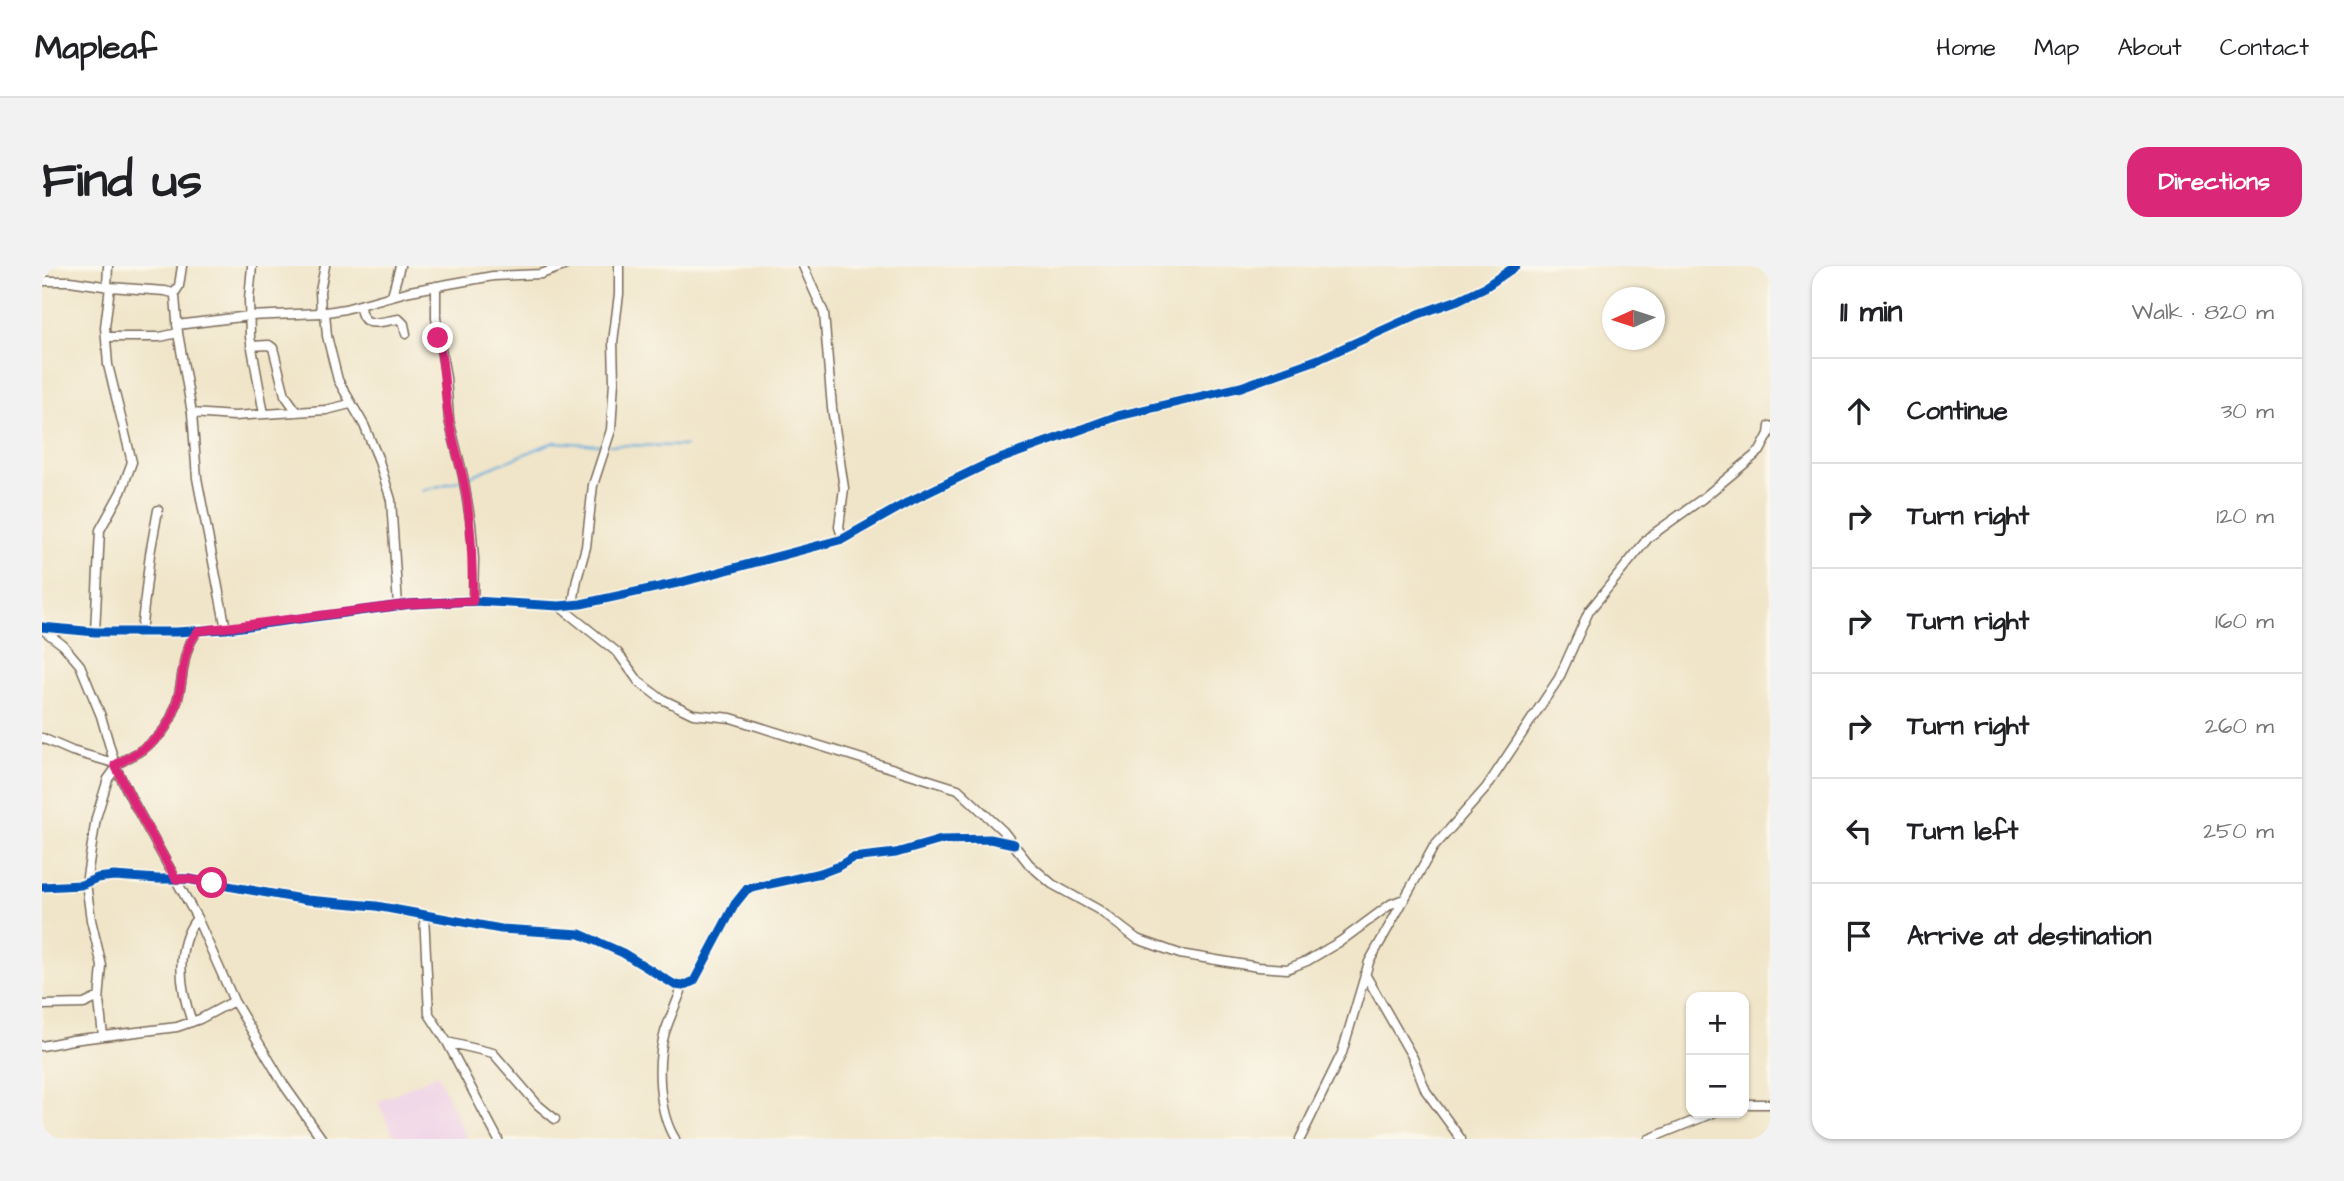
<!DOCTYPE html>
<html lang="en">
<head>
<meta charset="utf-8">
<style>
	:root { --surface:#fff; --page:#f2f2f2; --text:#202124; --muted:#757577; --line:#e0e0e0; --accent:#db2777 }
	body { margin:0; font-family:"Architects Daughter",sans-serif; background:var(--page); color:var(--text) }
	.controls { position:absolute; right:21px; bottom:21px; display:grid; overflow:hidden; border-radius:14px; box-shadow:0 2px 5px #0004 }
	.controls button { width:63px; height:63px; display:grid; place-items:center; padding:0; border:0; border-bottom:2px solid var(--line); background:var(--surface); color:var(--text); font:35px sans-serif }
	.compass { position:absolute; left:1560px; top:21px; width:63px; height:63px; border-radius:50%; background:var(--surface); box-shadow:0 2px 5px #0004; rotate:267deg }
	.stop { position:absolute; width:21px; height:21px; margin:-16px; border:5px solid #db2777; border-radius:50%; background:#fff }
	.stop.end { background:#db2777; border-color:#fff; box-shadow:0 2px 7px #0008 }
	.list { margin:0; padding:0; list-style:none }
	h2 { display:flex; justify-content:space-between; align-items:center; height:91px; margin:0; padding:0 28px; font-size:30px }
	h2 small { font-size:23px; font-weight:400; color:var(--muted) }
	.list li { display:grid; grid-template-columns:46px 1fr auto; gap:21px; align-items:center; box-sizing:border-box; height:105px; padding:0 28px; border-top:2px solid var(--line) }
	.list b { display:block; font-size:26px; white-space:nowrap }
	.list em { font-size:23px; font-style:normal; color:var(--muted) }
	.icon { flex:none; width:38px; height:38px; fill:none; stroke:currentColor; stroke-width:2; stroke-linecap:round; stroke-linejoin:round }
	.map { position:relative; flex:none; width:1728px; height:873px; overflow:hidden; border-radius:21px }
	header { display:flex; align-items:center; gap:42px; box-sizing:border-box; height:98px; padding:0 35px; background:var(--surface); border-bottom:2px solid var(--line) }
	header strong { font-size:33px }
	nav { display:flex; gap:38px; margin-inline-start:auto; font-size:24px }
	.intro { display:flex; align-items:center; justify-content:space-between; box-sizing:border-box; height:168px; padding:0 42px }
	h1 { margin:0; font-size:49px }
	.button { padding:18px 32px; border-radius:21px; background:var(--accent); color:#fff; font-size:24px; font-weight:700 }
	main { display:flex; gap:42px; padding:0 42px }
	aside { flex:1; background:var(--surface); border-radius:21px; box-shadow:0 2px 5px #0004 }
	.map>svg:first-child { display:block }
	.built { fill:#efd0e6 }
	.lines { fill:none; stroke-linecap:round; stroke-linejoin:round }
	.stream { stroke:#64abdb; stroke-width:2 }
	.minor-casing { stroke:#7a6b5a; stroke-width:11 }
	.minor { stroke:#fff; stroke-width:8 }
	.cycleway-casing { stroke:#fbf7ec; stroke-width:13 }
	.cycleway { stroke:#0057b8; stroke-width:9 }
	.route { stroke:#db2777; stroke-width:9 }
</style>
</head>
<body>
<header>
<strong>Mapleaf</strong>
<nav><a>Home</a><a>Map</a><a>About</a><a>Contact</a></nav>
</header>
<div class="intro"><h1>Find us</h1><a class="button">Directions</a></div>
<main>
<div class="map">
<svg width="1728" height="873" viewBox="0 0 1728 873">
	<rect width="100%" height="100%" fill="#fbf7ec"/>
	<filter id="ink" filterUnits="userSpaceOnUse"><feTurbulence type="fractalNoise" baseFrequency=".0143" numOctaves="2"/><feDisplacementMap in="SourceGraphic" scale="14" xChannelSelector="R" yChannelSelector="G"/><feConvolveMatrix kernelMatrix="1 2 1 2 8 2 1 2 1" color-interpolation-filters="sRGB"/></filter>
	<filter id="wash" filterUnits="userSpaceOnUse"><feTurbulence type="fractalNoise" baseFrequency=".00686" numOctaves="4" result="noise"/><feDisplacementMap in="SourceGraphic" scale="28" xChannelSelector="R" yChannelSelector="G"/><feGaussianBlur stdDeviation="1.57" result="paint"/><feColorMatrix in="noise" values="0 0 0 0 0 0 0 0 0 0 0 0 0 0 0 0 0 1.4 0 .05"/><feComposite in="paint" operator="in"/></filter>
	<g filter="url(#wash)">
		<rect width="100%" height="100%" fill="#f0e5c9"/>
		<path class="built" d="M395 808 425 873H353L336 836Z"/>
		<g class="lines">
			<path class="stream" d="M567 179 643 180
				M424 212 512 176 561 179
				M380 225 419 214"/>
		</g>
	</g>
	<g filter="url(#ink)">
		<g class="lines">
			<g class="minor-casing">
				<path id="minor" d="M210 0 207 33 208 71 222 148
					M761 0 782 47 790 142 802 222 797 261 801 273
					M0 15H28L68 21 123 25 131 27 133 30 136 67 150 147 155 212 184 363
					M394 20V52L404 112 407 154 421 210 429 258 432 293 431 335
					M65 21 66 0
					M132 28 137 20 140 0
					M350 29 358 0
					M318 40C320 65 339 55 357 53L362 58 364 68
					M283 46 285 70 296 114 322 159 336 192 349 234 356 340
					M279 47 278 25 283 0
					M135 59 207 50 279 47 303 43 368 25 451 10 499 8 522 0
					M64 71H118L136 67
					M209 80 227 79 231 82 243 129 255 146
					M150 147 192 150 284 144 308 138
					M531 338 535 313 544 281 551 219 569 164 572 115 571 76 577 28V0
					M517 340 576 387 597 416 618 432 651 448 689 452 916 523 961 565 987 598 1010 618 1057 644 1095 673 1138 688 1216 701 1245 703 1265 695 1299 675 1349 638 1362 633
					M0 361 53 366H134L184 363 368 338 431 335 517 340 539 338 640 316 801 273 870 234 947 197 1076 150 1199 121 1277 93 1377 48 1416 34 1443 21 1474 0
					M0 363 21 379 38 399 59 450 74 502 90 534 155 652 192 735 242 819 280 873
					M53 366 58 264 79 226 90 196 66 99 63 61 68 21
					M99 366 108 288 116 244
					M0 472 30 485 72 497
					M73 499C113 478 132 465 139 417 142 398 143 380 156 365
					M0 621 39 619 55 612 72 610 116 613H146L265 634 334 640 459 663 538 668 581 687 633 719 641 720 652 715 693 638 705 623 779 607 795 601 810 592 854 587 899 574 948 573 972 578
					M382 649 387 748 405 776 451 787 496 839 513 853
					M1323 708 1371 792 1384 825 1419 873
					M0 739 42 738 57 731
					M150 756C138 723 132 681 155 652
					M61 770 57 735 60 700 49 654 44 617 54 552 66 513 74 502
					M405 776 456 873
					M0 780 30 774 135 761 158 753 192 735
					M1702 838H1728
					M633 873C616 846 614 796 623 766 628 751 635 736 641 720
					M1258 873 1300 787 1327 696 1391 582 1444 522 1517 412 1547 345 1607 271 1660 233 1718 185 1727 168 1728 160
					M1607 873 1671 847"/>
			</g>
			<use href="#minor" class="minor"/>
			<g class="cycleway-casing">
				<path id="cycleway" d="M0 361 53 366H134L184 363 368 338 431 335 517 340 539 338 640 316 801 273 870 234 947 197 1076 150 1199 121 1277 93 1377 48 1416 34 1443 21 1474 0
					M0 621 39 619 55 612 72 610 116 613H146L265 634 334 640 459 663 538 668 581 687 633 719 641 720 652 715 693 638 705 623 779 607 795 601 810 592 854 587 899 574 948 573 972 578"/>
			</g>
			<use href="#cycleway" class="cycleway"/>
		</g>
	</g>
	<g class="lines" filter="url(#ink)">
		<path class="route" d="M170 617 146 613H134L90 534 73 499C113 478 132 465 139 417 142 398 143 380 156 365L368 338 431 335C430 297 430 260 423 222 419 199 411 176 407 153 402 126 403 99 396 72"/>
	</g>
</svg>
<div class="controls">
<button>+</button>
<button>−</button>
</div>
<svg class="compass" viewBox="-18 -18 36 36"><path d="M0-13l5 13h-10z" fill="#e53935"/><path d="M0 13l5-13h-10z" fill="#757577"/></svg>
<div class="stop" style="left:170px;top:617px"></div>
<div class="stop end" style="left:396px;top:72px"></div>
</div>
<aside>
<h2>11 min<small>Walk · 820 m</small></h2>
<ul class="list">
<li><svg class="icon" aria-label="ahead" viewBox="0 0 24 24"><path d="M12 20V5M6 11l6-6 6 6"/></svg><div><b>Continue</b></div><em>30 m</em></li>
<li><svg class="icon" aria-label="right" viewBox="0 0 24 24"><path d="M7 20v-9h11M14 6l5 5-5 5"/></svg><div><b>Turn right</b></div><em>120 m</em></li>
<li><svg class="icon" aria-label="right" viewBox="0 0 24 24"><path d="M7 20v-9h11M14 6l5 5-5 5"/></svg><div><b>Turn right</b></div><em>160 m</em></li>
<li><svg class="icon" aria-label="right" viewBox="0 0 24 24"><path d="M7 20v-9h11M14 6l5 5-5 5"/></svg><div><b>Turn right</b></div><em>260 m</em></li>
<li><svg class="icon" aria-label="left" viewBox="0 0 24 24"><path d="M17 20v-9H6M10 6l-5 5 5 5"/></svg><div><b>Turn left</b></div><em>250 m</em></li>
<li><svg class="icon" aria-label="arrive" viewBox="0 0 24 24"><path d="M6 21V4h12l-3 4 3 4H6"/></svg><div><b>Arrive at destination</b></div></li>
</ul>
</aside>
</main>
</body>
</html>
